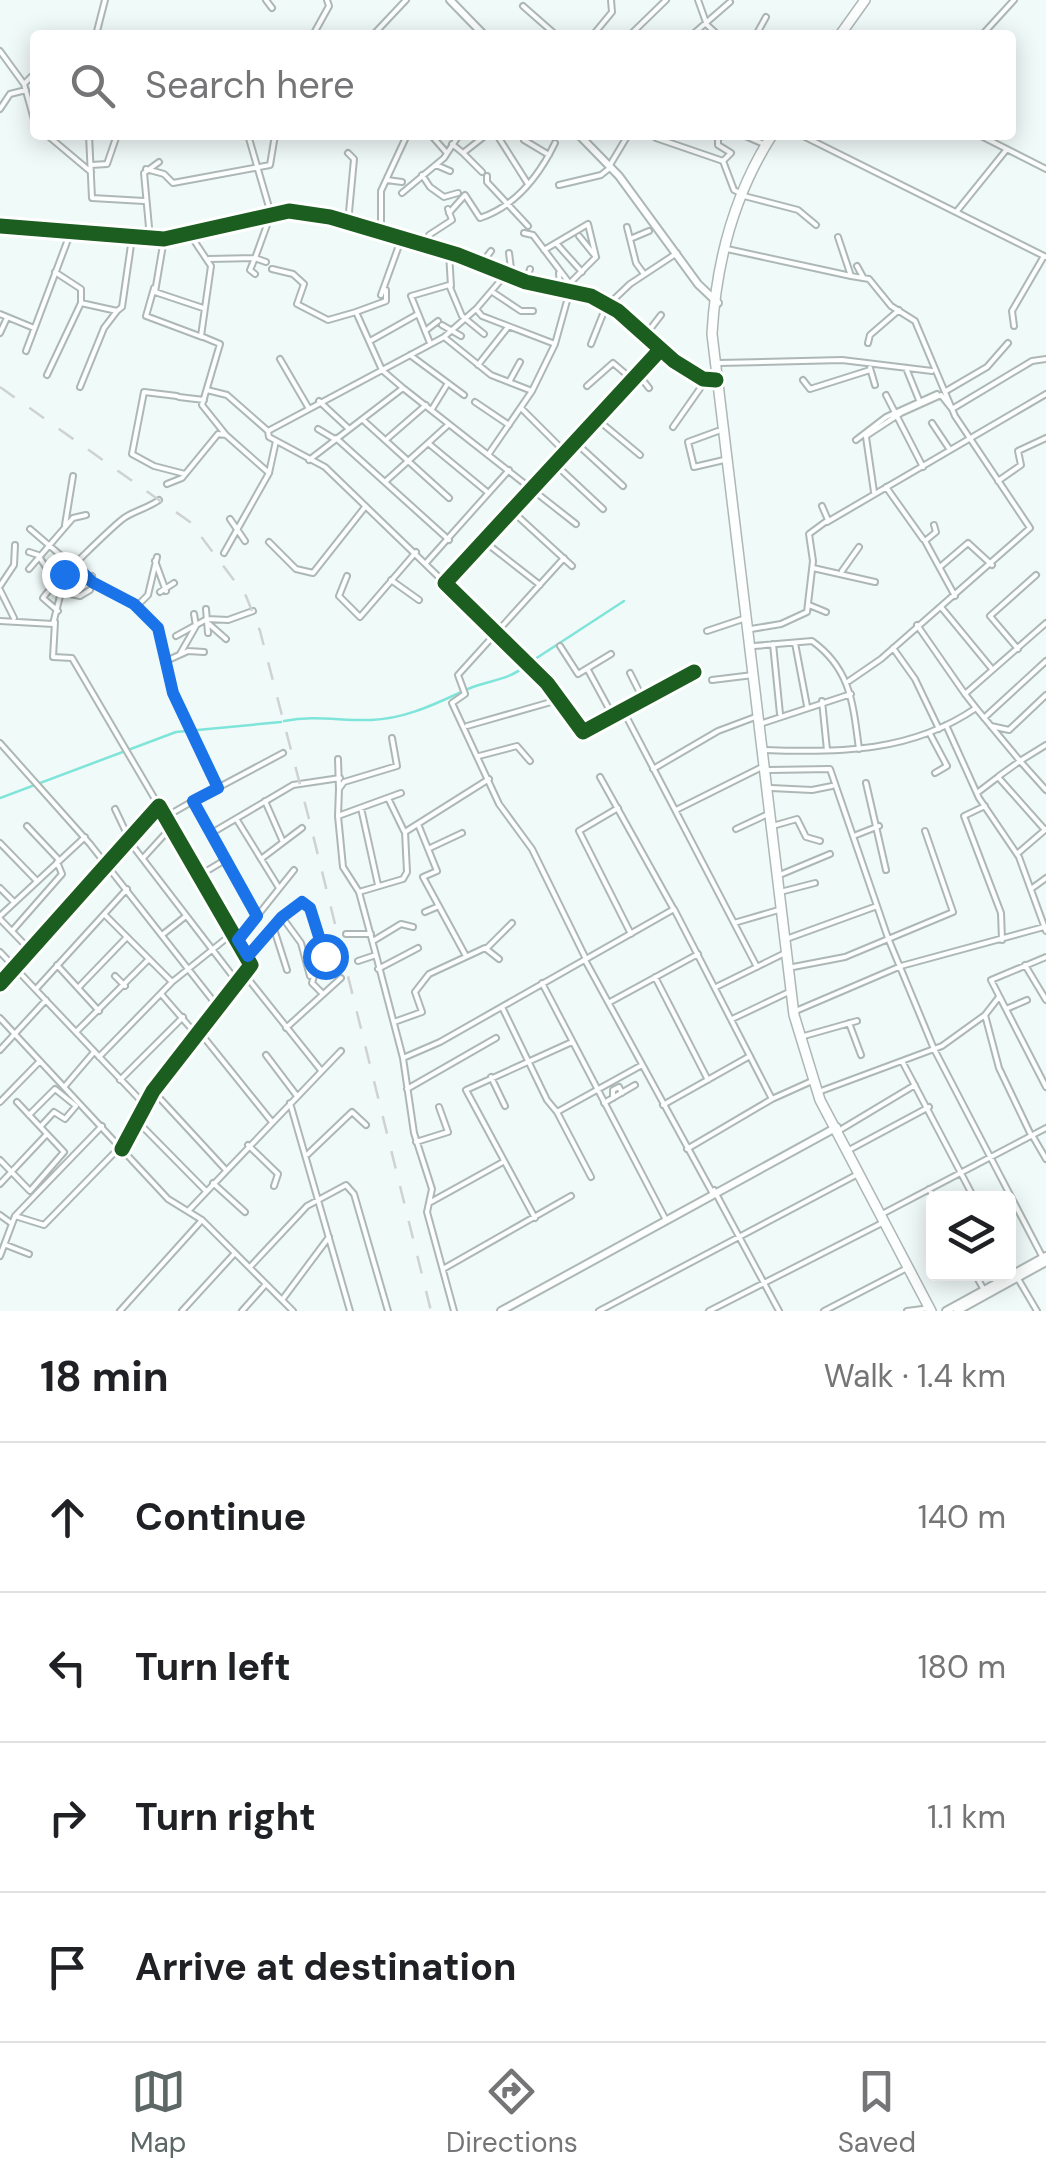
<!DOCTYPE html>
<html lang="en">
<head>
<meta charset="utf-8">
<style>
	:root { --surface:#fff; --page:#f2f2f2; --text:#202124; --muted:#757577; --line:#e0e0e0; --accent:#5c6766 }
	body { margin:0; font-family:"DM Sans",sans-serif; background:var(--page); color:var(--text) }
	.controls { position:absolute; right:30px; bottom:30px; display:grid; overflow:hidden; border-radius:10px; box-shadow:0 5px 25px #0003 }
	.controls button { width:90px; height:90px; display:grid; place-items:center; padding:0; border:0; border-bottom:2px solid var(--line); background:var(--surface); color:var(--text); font:50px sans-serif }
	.stop { position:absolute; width:30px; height:30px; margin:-22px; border:8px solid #1a73e8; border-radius:50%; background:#fff }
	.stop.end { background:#1a73e8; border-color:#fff; box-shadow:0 2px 10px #0008 }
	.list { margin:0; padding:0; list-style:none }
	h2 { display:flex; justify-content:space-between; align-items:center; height:130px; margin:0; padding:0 40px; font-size:42px }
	h2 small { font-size:32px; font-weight:400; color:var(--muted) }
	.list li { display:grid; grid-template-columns:65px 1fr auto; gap:30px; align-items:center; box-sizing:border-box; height:150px; padding:0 40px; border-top:2px solid var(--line) }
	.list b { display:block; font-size:38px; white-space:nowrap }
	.list em { font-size:32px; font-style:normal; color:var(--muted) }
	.icon { flex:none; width:55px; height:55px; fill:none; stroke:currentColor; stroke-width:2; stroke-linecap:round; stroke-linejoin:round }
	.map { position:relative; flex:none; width:1046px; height:1311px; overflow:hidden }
	.search { position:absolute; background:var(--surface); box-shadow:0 5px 25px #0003; left:30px; right:30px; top:30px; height:110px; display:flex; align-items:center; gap:25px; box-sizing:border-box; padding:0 35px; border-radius:10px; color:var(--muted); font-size:38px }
	.sheet { height:730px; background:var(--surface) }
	nav { display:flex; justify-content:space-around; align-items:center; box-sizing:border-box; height:140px; border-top:2px solid var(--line); background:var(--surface); font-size:28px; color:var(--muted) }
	nav a { display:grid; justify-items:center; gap:5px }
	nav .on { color:var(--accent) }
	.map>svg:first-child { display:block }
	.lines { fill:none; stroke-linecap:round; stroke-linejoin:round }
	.stream { stroke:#7fe4d9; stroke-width:2.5 }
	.minor-casing { stroke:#adb8b6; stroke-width:8 }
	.tertiary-casing { stroke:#adb8b6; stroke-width:10 }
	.primary-casing { stroke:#adb8b6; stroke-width:12 }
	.minor { stroke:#fdfefe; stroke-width:4 }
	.tertiary { stroke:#fdfefe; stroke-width:6 }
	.primary { stroke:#fdfefe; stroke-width:9 }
	.rail { stroke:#cfd2d2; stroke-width:2.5; stroke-dasharray:18 18; stroke-linecap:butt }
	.cycleway-casing { stroke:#fff; stroke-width:21 }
	.cycleway { stroke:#1b5e20; stroke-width:15 }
	.route { stroke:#1a73e8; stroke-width:12 }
</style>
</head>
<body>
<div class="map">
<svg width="1046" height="1311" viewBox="0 0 1046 1311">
	<rect width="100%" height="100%" fill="#f0faf8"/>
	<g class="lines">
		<path class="stream" d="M529 663 624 601
			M284 721C315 715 341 721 371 720 406 719 437 703 468 689 488 680 508 681 525 666
			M0 798 176 732 281 722"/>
		<g class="minor-casing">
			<path id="minor" d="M266 0 272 8
				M698 0 707 25 718 35
				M523 6 556 35
				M96 35 105 0
				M313 35 329 6 327 0
				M373 35 406 0
				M593 35 612 12 611 0
				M630 35 666 0
				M692 35 730 2
				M756 35 766 17
				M982 35 1014 0
				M0 51 24 84 35 123
				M24 84 35 73
				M0 109 10 94 26 90
				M47 135 91 172
				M89 135 92 198 144 201
				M248 135 271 214 255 258 266 262
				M431 135 446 152
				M497 135 528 184
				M718 135V145L731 153 723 161 734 190 740 193
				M743 135 766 145
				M801 135 1046 257
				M979 135 1046 169
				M656 138 723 161
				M524 140 549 155
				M452 144 463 153 486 135
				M348 153 354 159 348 223
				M463 153 482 172
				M91 165 107 164 117 135
				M436 165 450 171
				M610 165 628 135
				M146 169 164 174 173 183 270 165 275 135
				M422 175 430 187 444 197 458 193
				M487 176V182L528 226
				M387 180 402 182
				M559 185 601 175 611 167
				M402 193 444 158 459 135
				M744 196 798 210 816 225
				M957 211 1007 149
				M449 213 465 195 480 218C516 206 539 176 555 143
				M0 226 164 239 289 211 330 217 458 255 526 282 591 296 618 311 674 361 703 379 716 380
				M627 227 636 263 644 274
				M381 230V191L407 135
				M524 233 533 235 577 293
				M191 236 211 266 201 336 220 344 202 405 226 435
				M579 236 596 257
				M150 238 144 173 159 162
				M164 239 155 292 203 308
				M630 239 649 231
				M556 243 582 272
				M434 249 429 235 452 220 448 209
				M727 249 851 276 838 237
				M544 250 588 224 596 257 571 282
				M449 253 451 286
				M509 253 512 276
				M209 259 255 258 250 270 255 274
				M482 263 491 251
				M857 266 863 277
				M272 269 293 274 304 284 297 304 328 320 356 312 382 370 403 388 309 460
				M55 272 81 289V302
				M559 273 560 288
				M526 282 530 269
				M154 288 146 316 202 337
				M494 293 521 311H533
				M381 295 402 237
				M609 304 630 284 677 253
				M477 308 506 274
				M356 312 386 301V290
				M0 314 34 328
				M442 325 461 336
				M1014 326 1012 311 1044 256
				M425 331 438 321
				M0 333 6 320
				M444 337 491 375 532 391
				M644 337 661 315
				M370 341 418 314
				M430 343 411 296 449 285 462 316 484 334
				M868 343 870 335 899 310
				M591 344 607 304
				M660 350 445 583 547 683 583 732 694 672
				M26 351 70 234
				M410 355 464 395
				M280 359 308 407
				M719 363 842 360 932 371
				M478 365 508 327
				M870 368 875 385
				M906 368 919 400
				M638 374 649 388
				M47 375 81 303 117 311 122 307 132 238
				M803 380 810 389 870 370
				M509 382 520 362
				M587 386 613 363 633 380
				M80 387 104 328 117 311
				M403 388 576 524
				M207 390 227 395 268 431
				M946 391 987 367 1008 343
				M886 395 923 467
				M177 396 144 392 132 454 154 466 185 474
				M179 397 204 400
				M319 401 348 428
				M475 402 509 425
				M521 408 567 454
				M432 409 448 383
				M363 420 449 498
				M598 420 640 455
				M932 423 950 450
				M673 427 706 380
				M318 429 333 438
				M718 431 688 442 694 467 724 460
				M866 436 901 413 941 395 952 409 1032 361 1046 359
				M866 437 874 492
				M336 438 449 540
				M388 438 426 405
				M856 440 886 417 937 394
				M428 443 486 491
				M576 443 623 486
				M488 455 532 391 555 344
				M556 465 603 509
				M386 481 448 425
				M998 481 1021 465 1018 451 1046 438
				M167 484 182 478 218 434 226 435 269 473
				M886 487 923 539
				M512 511 572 566
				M230 519 245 541
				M827 522 1046 394
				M65 525 73 476
				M934 525 936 532 925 541 955 596
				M30 529 93 583 133 604 158 628 173 693 218 788
				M269 542 296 569 313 573 365 507
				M485 542 540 585
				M29 552 38 555 55 581
				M224 553 269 473 276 441
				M564 558 458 675 465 694 452 703 499 804 532 849 586 959
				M155 561 166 591
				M426 563 509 470
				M940 567 968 543 992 565
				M813 568 875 582
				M29 569 73 518 86 515
				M842 571 859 547
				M347 576 339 596 360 617 416 552
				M68 580 79 586 92 576
				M391 580 419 600
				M445 583 325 467 269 437 268 431 444 337 476 309 482 316 555 344 570 290
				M0 586 14 565 15 545
				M0 590 14 618
				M160 592 174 583
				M809 605 826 612
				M137 606 148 595 157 557
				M941 607 992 669
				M206 609 208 633
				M58 611 43 598C49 588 113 526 124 518 134 511 148 508 159 500
				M0 621 53 624 61 592 80 596 90 590
				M55 622 53 657 72 658 159 806
				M209 624 226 639
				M917 625 965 694
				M751 629 781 624 807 612 813 561 809 534 828 520 822 506
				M707 631 746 618
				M176 636 207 619 228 620 253 611
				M795 643 807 706
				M773 644 780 714
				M560 646 578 674 611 654
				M754 646 812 641C851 669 853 704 859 749
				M893 648 915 679 939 729
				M1018 649 990 616 1036 575
				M180 654 196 626 194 614
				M166 661 188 651 204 652
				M588 670 614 718
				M630 673 644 701
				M712 680 753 675
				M849 681 881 659 1030 528 955 416 915 321 891 306 869 279 851 276
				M822 701 827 750
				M976 708 1020 761 1046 745
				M625 714 757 967
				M984 718 1046 661
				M763 723 851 694
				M946 725 979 798 1019 857 1046 931
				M467 726 558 700
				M991 726 1009 730 1046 695
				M930 734 947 766 935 773
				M0 743 90 844 218 1007
				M765 750C840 753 912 752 976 708L965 694 1046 623
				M479 756 517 746 530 761
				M338 759 339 789
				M653 769 718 731 758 716
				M769 770 830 769 888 938 934 1049 1043 1258
				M999 776 1020 761 1046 790
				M600 777 673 908
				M866 783 886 870
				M771 788 812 790 832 786
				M977 793 998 777 1045 830
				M389 800 404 831
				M265 801 283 842
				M985 806 964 816 1001 913 1002 940
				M361 808 378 885
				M618 808 579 831 631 934
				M115 809 125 830 136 832
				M676 810 764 766
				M167 816 193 801
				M338 816 339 789 344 782 397 766 392 738
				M237 820 279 888
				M418 824 437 871 423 877 466 956
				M776 825 797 819 806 837 820 841
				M27 826 59 860
				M736 829 766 815
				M210 834 293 785 340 778
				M856 835 879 826
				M129 841 238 983
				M0 843 36 880
				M430 848 462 833
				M1017 854 1046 829
				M144 857 165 834 173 831
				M261 859 302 828
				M782 874 830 854
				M200 875 225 860
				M0 888 14 902
				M1031 889 1046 878
				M784 891 815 883
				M359 892 403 879 407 872 405 832 489 779
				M425 912 439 906
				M105 915 172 982
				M257 915 193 801 283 753
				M0 916 85 837
				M0 919 30 950
				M734 923 782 909
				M273 926 287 970
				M12 931 62 874 57 862
				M346 934H371
				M162 935 186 916
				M789 938 877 906
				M238 940 294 870
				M373 941 401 924 413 927
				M487 948 512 923
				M0 952 145 1105
				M248 955 282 917 303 902 310 908 326 968 310 976 301 943 282 917
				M376 955 359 892 343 867 338 816 401 793
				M1046 957 991 980 1046 1087
				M585 960 712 1192
				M358 961 376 955 403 1058 414 1133 432 1189 427 1212 454 1311
				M57 965 99 1011
				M1025 965 1046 1000
				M793 967 845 957 953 912 925 831
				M378 969 418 948
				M245 975 320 1069
				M115 976 125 986
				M314 976 312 983 321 992
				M655 977 708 1080
				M542 983 665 1218
				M0 984 159 806 251 965 153 1091 122 1149
				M716 987 783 954
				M78 988 127 937
				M36 989 127 889
				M162 995 195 1033
				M610 1002 698 954
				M502 1007 547 1100 557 1112
				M1006 1009 1027 1000
				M798 1010 901 966 1044 927
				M985 1015 999 1068 1031 1135
				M0 1018 168 1199 202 1220 293 1311
				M732 1019 791 991
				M394 1022 422 1012 415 992 429 974 485 948 499 959
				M849 1023 861 1055
				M286 1028 341 978
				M198 1030 272 1122
				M76 1032 149 959
				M804 1036 857 1021
				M0 1050 46 1000
				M266 1055 297 1096
				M99 1057 172 982 233 933
				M403 1058 440 1042 674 909 772 1099
				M902 1061 974 1198
				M491 1077 505 1106
				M120 1080 183 1017
				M65 1086 94 1052
				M407 1089 496 1038
				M821 1091 942 1046 985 1015 999 997
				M154 1092 225 1169
				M613 1098V1090L619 1087 622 1093
				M0 1102 40 1061
				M290 1103 350 1311
				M604 1103 635 1085
				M663 1105 750 1056
				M29 1115 55 1089 76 1106 65 1119 54 1112 41 1126
				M137 1121 206 1191
				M840 1130 915 1085
				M1032 1135 1046 1159
				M416 1142 448 1132 439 1107
				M248 1145 278 1174 274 1186
				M687 1149 772 1099 812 1081
				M849 1150 929 1107
				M308 1154 352 1112 366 1125
				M0 1160 30 1191 64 1152 17 1102
				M591 1177 557 1112 642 1065
				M213 1183 245 1212
				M0 1184 47 1134
				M929 1189 934 1198
				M714 1190 779 1311
				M429 1203 503 1162
				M189 1210 341 1051
				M884 1213 1046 1128
				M0 1215 11 1223
				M15 1216 44 1225 120 1147
				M535 1218 466 1090 572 1042
				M6 1245 29 1254
				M0 1256 15 1216 102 1126
				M1008 1263 1014 1273
				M250 1267 307 1206 346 1185 354 1194 388 1311
				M443 1269 571 1196
				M975 1274 984 1290
				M1017 1277 1037 1311
				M282 1300 329 1237
				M120 1311 202 1220
				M182 1311 235 1253
				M242 1311 266 1284
				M599 1311 858 1174
				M709 1311 884 1222
				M824 1311 909 1267
				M907 1311 930 1308"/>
		</g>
		<g class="tertiary-casing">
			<path id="tertiary" d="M450 0 484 35
				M579 135 619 176 698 284 718 303
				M501 1311 837 1127
				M946 1311 1046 1256
				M957 1311 1046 1262"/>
		</g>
		<g class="primary-casing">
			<path id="primary" d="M840 35 865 0
				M772 135C733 196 716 262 712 334L794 1015 820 1100 931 1311"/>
		</g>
		<use href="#minor" class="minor"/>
		<use href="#tertiary" class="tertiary"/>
		<use href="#primary" class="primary"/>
		<path class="rail" d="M0 387 190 522 246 596 260 631 309 819 431 1311"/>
		<g class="cycleway-casing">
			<path id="cycleway" d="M0 226 164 239 289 211 330 217 458 255 526 282 591 296 618 311 674 361 703 379 716 380
				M660 350 445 583 547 683 583 732 694 672
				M0 984 159 806 251 965 153 1091 122 1149"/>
		</g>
		<use href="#cycleway" class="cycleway"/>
	</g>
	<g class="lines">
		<path class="route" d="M64 574 76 566 92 582 134 604 158 628 173 693 218 788 193 801 257 916 238 940 248 956 282 917 302 902 310 908 325 956"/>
	</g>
</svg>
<div class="controls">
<button><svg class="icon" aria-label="layers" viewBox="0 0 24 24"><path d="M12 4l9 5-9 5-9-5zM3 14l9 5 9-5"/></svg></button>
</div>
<div class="stop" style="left:325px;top:956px"></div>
<div class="stop end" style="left:64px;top:574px"></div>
<div class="search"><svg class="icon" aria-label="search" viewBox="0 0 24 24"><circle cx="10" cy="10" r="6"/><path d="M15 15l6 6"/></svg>Search here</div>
</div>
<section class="sheet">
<h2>18 min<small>Walk · 1.4 km</small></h2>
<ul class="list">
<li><svg class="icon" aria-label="ahead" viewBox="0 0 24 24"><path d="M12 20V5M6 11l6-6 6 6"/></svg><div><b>Continue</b></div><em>140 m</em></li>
<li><svg class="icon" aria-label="left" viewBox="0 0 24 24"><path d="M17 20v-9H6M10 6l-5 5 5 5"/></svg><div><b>Turn left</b></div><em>180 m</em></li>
<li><svg class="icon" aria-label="right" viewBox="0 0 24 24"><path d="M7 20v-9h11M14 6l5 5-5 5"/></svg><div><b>Turn right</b></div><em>1.1 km</em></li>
<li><svg class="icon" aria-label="arrive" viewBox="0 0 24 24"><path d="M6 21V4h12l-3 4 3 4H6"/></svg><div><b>Arrive at destination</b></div></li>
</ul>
</section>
<nav>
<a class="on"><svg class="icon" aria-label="map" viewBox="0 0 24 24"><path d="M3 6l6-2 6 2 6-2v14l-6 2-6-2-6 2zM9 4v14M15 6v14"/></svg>Map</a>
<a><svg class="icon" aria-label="directions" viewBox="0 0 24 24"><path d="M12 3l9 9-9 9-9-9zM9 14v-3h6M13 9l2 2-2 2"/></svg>Directions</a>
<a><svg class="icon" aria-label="saved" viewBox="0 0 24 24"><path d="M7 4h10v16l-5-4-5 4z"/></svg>Saved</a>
</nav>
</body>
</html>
